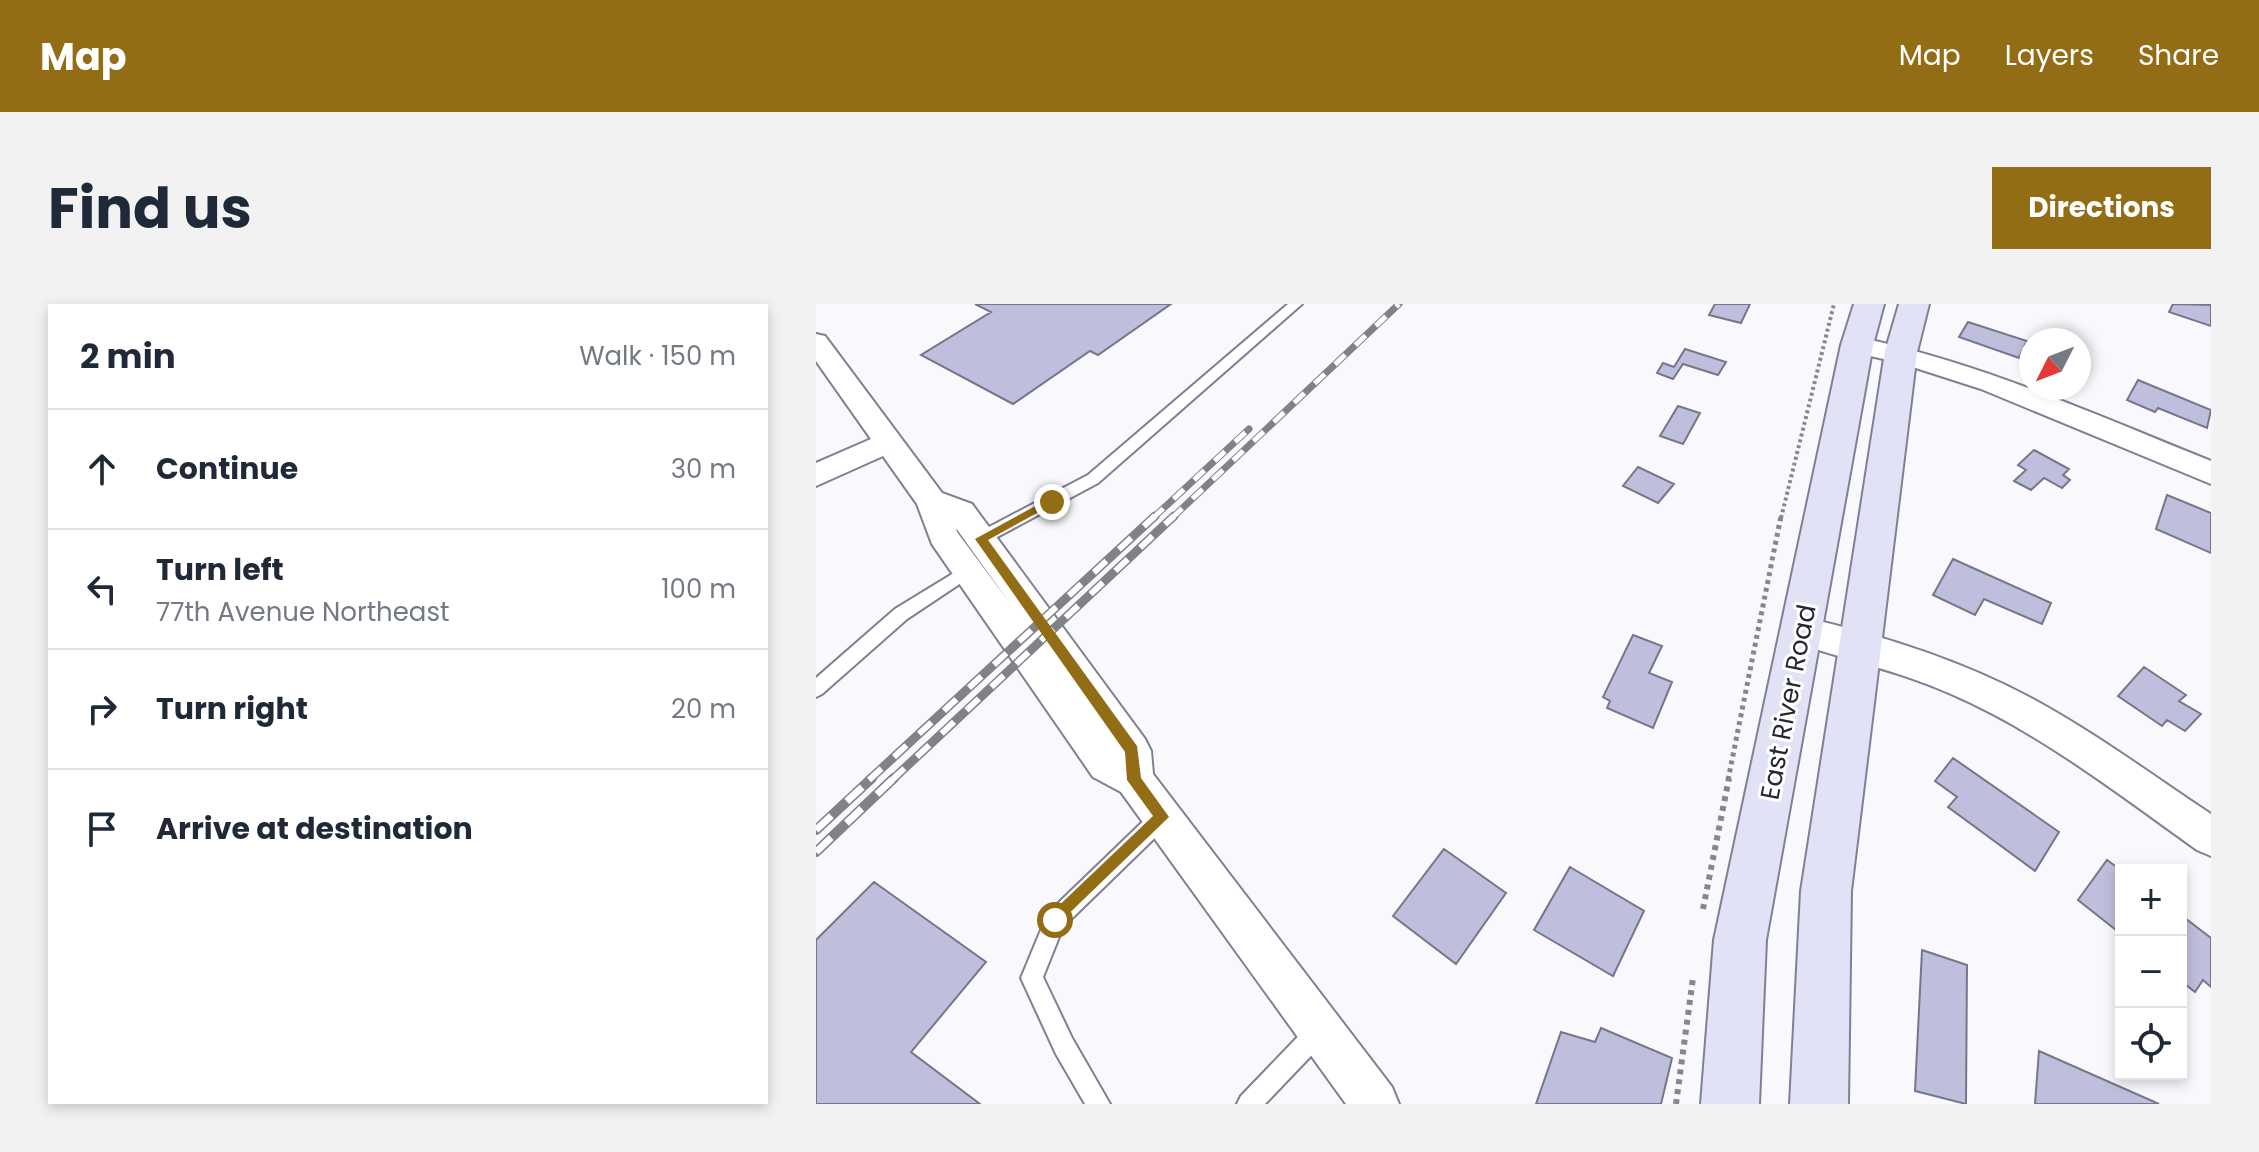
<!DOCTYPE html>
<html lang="en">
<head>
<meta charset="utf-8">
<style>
	:root { --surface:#fff; --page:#f2f2f3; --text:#1f2937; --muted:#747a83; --line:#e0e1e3; --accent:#926d15 }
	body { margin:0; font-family:Poppins,sans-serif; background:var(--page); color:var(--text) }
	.controls { position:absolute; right:24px; bottom:24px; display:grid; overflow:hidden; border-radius:0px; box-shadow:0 4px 12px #0003 }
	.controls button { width:72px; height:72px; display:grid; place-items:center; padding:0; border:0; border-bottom:2px solid var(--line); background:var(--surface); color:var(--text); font:40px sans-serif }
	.compass { position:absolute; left:1203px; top:24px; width:72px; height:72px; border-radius:50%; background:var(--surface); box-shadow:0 4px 12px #0003; rotate:228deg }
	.stop { position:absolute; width:24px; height:24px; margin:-18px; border:6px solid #926d15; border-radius:50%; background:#fff }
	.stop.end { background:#926d15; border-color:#fff; box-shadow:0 2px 8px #0008 }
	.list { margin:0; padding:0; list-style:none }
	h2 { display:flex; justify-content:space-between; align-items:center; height:104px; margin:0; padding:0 32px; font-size:34px }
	h2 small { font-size:26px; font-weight:400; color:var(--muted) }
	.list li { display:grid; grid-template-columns:52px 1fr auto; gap:24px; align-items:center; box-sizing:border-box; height:120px; padding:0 32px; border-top:2px solid var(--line) }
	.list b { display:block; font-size:30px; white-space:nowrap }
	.list p { margin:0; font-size:26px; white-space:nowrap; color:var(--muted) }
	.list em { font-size:26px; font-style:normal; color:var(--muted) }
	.icon { flex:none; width:44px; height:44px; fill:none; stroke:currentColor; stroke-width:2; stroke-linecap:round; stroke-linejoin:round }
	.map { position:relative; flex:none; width:1395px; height:800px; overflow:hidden; border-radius:0px }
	header { display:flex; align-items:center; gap:48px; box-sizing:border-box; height:112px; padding:0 40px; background:var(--accent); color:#fff }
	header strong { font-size:38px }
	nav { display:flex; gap:44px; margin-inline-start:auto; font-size:28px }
	.intro { display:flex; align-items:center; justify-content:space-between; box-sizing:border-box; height:192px; padding:0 48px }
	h1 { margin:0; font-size:56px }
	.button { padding:20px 36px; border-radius:0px; background:var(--accent); color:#fff; font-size:28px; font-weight:700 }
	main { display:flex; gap:48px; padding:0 48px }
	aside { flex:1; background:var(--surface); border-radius:0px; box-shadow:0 4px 12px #0003 }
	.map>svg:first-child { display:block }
	.building { fill:#bebfdc; stroke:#76768a; stroke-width:2 }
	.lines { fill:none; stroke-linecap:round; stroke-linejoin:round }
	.service-casing { stroke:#7f8094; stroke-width:4 }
	.minor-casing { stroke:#7f8094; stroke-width:4 }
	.secondary-casing { stroke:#7f8094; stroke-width:4 }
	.path-far2 { stroke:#86868d; stroke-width:4; stroke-dasharray:3 3; stroke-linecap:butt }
	.path-far1 { stroke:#86868d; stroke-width:5; stroke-dasharray:4 4; stroke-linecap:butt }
	.path { stroke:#86868d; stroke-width:6; stroke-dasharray:5 5; stroke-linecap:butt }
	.service { fill:#fff; fill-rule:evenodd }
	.minor { fill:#fff; fill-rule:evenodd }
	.secondary { fill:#e2e2f6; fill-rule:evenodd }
	.rail-far2-casing { stroke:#818188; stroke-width:7 }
	.rail-far1-casing { stroke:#818188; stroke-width:9 }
	.rail-casing { stroke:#818188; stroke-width:10 }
	.rail-far2 { stroke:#fff; stroke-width:5; stroke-dasharray:14; stroke-linecap:butt }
	.rail-far1 { stroke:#fff; stroke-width:6; stroke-dasharray:17; stroke-linecap:butt }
	.rail { stroke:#fff; stroke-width:7; stroke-dasharray:21; stroke-linecap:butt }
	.route { fill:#926d15 }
	.labels { text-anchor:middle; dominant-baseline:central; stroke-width:6; stroke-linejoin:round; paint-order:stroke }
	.street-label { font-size:26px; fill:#272730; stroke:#fff }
</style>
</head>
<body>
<header>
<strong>Map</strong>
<nav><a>Map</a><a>Layers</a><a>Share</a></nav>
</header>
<div class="intro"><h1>Find us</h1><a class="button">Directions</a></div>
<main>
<aside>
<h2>2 min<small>Walk · 150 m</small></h2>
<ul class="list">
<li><svg class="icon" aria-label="ahead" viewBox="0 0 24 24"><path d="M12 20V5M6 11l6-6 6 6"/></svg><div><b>Continue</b></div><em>30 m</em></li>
<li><svg class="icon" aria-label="left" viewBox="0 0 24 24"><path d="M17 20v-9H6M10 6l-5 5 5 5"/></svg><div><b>Turn left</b><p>77th Avenue Northeast</p></div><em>100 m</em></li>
<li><svg class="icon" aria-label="right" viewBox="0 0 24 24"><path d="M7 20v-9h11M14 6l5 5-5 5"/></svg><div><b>Turn right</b></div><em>20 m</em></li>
<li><svg class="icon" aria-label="arrive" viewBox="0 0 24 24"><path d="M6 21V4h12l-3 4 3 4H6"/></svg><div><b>Arrive at destination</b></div></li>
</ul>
</aside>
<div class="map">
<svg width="1395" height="800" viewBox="0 0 1395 800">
	<rect width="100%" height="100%" fill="#f9f9fd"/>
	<path class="building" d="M159 0H355L282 51 274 47 197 100 105 51 175 8Z
		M899 0H934L925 19 893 11Z
		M1357 0 1395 1V22L1353 8Z
		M1152 18 1211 37 1203 54 1143 33Z
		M869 45 910 58 902 71 867 60 857 75 841 69 847 59 858 63Z
		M1322 76 1395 106 1391 124 1342 104 1339 108 1311 96Z
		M862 102 884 109 867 140 844 132Z
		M1218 146 1253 165 1247 171 1254 176 1246 184 1228 174 1215 186 1198 177 1210 166 1202 161Z
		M822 163 858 180 842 199 807 182Z
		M1351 191 1395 209V249L1340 225Z
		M1137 255 1235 299 1226 320 1168 295 1159 311 1117 291Z
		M817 331 846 342 833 369 856 378 837 424 791 404 794 397 787 393Z
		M1328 363 1370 391 1363 397 1385 410 1369 427 1351 416 1346 422 1302 392Z
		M1137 454 1243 528 1219 567 1132 503 1141 493 1119 477Z
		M628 545 690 589 640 660 577 612Z
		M1291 556 1305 566V630L1262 596Z
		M754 563 828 607 797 672 718 626Z
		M58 578 170 658 95 748 164 800H0V636Z
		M1365 611 1395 634V683L1387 676 1379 688 1365 677Z
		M1106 646 1151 661 1150 800 1099 787Z
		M785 724 856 754 845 800H720L745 728 779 738Z
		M1223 747 1343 800H1219Z"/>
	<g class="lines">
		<g class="service-casing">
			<path id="service" d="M472 0H486L282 179 170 239H158L156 235 158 231 272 171Z
				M151 261 159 267 157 271 91 315 6 390 0 393V374L79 305Z
				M346 504 353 506 356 513 353 520 247 623 227 673 256 734 294 800H269L240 750 205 674 232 609 339 506Z
				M504 715 512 718 515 726 512 734 449 800H421L425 792 496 718Z"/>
		</g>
		<g class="minor-casing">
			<path id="minor" d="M0 30 9 32 126 189 156 200 329 435 335 447 337 470 576 783 583 800H530L305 488 277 473 116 240 101 200 67 152 0 182V159L55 135 0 57ZM140 224 193 298 141 228Z
				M1041 33C1165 59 1278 110 1395 157V180L1165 85 1081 58 1032 47 1028 41 1032 35Z
				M986 313C1065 331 1144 356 1215 394 1278 428 1336 471 1395 510V552L1381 546C1302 490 1225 429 1135 390 1083 367 1028 355 974 337L969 327 974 317Z"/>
		</g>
		<g class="secondary-casing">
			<path id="secondary" d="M1038 0H1068L1057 41 950 636 943 800H885L898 636 1025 41Z
				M1083 0H1113L1101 48 1035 587 1032 800H974L985 587 1069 48Z"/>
		</g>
		<path class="path-far2" d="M965 214 1018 0"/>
		<path class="path-far1" d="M912 476 965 212"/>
		<path class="path" d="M887 605 913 474
			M860 800 877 674"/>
		<use href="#service" class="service"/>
		<use href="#minor" class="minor"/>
		<use href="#secondary" class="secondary"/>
		<g class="rail-far2-casing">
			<path id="rail-far2" d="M337 214 433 125
				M356 214 583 0"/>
		</g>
		<g class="rail-far1-casing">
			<path id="rail-far1" d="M53 476 339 212
				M76 476 358 212"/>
		</g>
		<g class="rail-casing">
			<path id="rail" d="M0 526 56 474
				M0 548 78 474"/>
		</g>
		<use href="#rail-far2" class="rail-far2"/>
		<use href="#rail-far1" class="rail-far1"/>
		<use href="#rail" class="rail"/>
	</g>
	<path class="route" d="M232 195 241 198 172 236 321 442 325 474 353 513 239 623 231 616 234 610 337 512 311 476 309 448 159 235Z"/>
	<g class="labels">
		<g class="street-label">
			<text transform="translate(972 398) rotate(-79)">East River Road</text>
		</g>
	</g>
</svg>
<div class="controls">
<button>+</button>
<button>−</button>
<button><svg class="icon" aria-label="locate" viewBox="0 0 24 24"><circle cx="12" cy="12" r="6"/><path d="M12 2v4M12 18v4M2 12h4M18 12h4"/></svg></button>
</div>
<svg class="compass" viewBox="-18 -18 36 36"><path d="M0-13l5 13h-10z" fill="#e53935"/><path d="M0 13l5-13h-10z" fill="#747a83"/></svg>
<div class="stop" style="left:239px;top:616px"></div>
<div class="stop end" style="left:236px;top:198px"></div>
</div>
</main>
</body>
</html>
